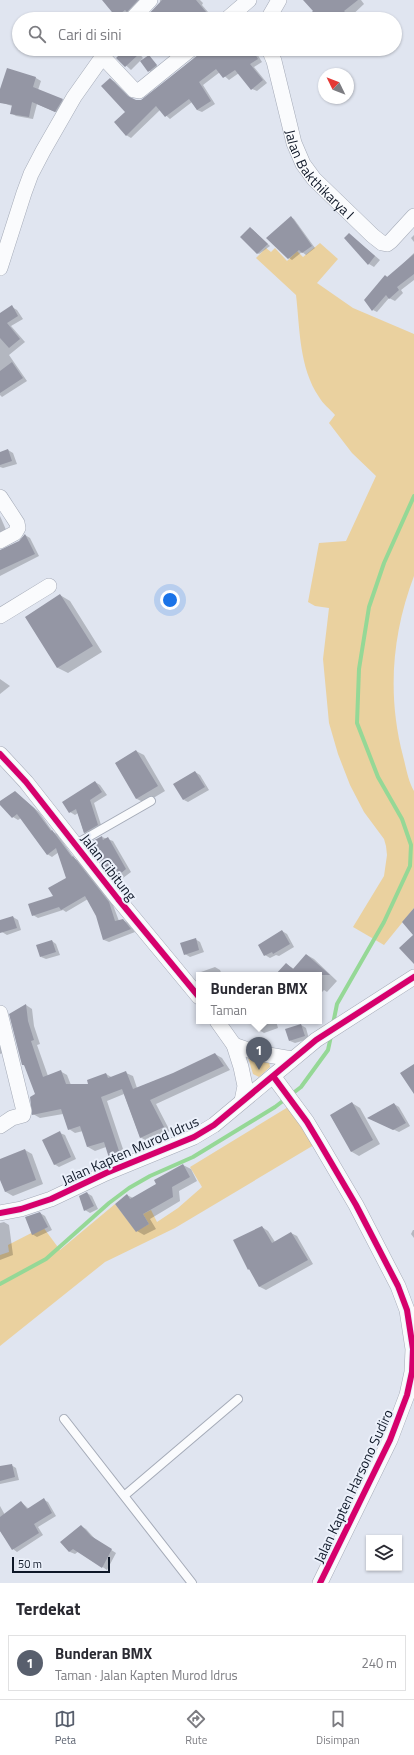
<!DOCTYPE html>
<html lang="id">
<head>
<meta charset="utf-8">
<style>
	:root { --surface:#fff; --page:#f7f7f7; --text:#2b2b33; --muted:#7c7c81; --line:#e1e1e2; --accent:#585f6d }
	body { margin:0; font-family:"Titillium Web",sans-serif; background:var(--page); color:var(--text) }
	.controls { position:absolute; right:12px; bottom:12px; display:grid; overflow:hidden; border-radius:0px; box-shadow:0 1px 3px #0004 }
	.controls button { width:36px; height:36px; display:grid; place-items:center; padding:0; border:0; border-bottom:1px solid var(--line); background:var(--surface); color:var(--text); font:20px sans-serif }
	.compass { position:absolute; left:318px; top:68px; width:36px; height:36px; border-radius:50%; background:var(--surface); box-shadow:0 1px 3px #0004; rotate:313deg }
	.scale { position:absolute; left:12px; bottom:10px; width:98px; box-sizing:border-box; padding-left:4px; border:2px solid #0e1727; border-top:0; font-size:11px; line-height:14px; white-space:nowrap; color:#0e1727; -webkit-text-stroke:3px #ebf0fa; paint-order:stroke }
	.you { position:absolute; left:170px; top:600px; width:14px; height:14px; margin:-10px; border:3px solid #fff; border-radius:50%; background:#1a73e8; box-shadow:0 0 0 6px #1a73e833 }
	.badge { display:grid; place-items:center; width:26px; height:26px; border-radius:50%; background:var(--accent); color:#fff; font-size:13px; font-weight:700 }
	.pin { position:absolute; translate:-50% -33px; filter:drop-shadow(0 1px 2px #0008) }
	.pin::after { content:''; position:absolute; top:21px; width:14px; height:12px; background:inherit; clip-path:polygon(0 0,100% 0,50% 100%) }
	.popup { position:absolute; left:196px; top:972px; width:126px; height:52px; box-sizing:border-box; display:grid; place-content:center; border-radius:0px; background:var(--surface); filter:drop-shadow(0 1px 3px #0005); font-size:13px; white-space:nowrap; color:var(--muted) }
	.popup b { font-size:15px; color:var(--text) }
	.popup::after { content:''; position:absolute; left:50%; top:100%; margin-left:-8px; border:8px solid transparent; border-top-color:var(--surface) }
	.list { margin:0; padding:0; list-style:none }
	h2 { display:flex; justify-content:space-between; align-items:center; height:52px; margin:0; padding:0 16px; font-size:17px }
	h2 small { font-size:13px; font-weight:400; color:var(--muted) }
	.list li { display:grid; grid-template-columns:26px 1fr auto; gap:12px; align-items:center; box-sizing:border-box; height:56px; margin:0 8px 8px; padding:0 8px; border:1px solid var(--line); border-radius:0px }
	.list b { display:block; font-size:15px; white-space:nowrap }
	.list p { margin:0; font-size:13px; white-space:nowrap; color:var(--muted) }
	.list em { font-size:13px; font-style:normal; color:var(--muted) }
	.icon { flex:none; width:22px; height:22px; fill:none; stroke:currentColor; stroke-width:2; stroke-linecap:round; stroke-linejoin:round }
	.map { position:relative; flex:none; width:414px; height:1583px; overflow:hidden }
	.search { position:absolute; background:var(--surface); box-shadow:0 1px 3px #0004; left:12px; right:12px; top:12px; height:44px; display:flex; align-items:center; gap:10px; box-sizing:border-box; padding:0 14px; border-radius:22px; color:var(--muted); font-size:15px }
	.sheet { height:116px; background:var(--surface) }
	nav { display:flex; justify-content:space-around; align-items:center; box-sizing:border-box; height:56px; border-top:1px solid var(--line); background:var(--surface); font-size:11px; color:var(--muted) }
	nav a { display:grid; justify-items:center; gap:2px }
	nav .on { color:var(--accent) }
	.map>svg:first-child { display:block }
	.green { fill:#ead19f }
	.shadow { fill:#0003 }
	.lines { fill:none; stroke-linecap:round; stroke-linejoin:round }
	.stream { stroke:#95d896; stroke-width:4 }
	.building { fill:#9496a4 }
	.service-casing { stroke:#a5abb8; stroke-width:10 }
	.minor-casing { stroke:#a5abb8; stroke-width:16 }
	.service { stroke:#fafbfd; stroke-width:8 }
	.minor { stroke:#fafbfd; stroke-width:15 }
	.cycleway-casing { stroke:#ebf0fa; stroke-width:8 }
	.cycleway { stroke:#d6006c; stroke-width:6 }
	.labels { text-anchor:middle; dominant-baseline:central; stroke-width:4; stroke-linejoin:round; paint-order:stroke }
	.street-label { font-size:14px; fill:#0e1727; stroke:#ebf0fa }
</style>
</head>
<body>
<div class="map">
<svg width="414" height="1583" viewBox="0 0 414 1583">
	<rect width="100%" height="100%" fill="#e0e5f0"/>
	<path class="green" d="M320 243 338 259 317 283 353 308 414 334V576C392 634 387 695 403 756 406 767 408 781 414 791V908L384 945 353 927 384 876 387 855 386 846 384 839 364 812 350 785 338 754 329 723 323 659 329 608 315 606 308 602 319 543 346 541 376 476 352 453 329 423 335 415C330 409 323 404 319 397 299 367 300 329 296 295L256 258 266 248 271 252 275 248 287 261 297 251 303 257Z
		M248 1057 269 1062 270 1067 259 1077 253 1074Z
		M293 1104 319 1142 175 1228 105 1262 0 1346V1255L9 1252 8 1245 43 1227 60 1250 115 1204 136 1231 149 1224 143 1214 151 1210 157 1222 178 1208 202 1187 190 1167Z"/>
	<path class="shadow" d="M112 0H145L121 19 117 16Z
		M160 0H200L203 3 202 5 214 19H145L160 3Z
		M306 0H361L364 4 348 19H313L314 11Z
		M127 49H135L143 58 131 70 118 58Z
		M201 49H254L262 62 254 67 267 83 257 91 252 89 239 73 229 80 220 72 203 85 215 104 202 112 197 110 192 102 170 119 160 110 131 138 126 135 127 112 110 79 115 82 131 99 136 101H142L200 53Z
		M149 56 158 67 151 72 149 71Z
		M8 69 36 78 41 81 38 90 67 102 60 114 37 104 33 119 16 116 11 113 12 106 0 102Z
		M291 217 294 219 315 248 306 255 302 252 292 260 289 258Z
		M252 229 270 246 259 254 257 253Z
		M349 234 380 260 374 267 369 264 345 238Z
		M414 235V242L411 238Z
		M414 253V280L401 290 403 293 395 301 389 298 377 312 373 310 386 276 388 278Z
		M12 307 17 310 23 319 11 326 25 342 9 355 27 381 2 397 0 395V314Z
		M8 450 13 453 17 464 3 468 0 467V453Z
		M0 516 7 532 0 537Z
		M25 535 30 538 39 556 0 576V550H4L20 542Z
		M60 595 70 601 102 652 68 673 58 668 26 617Z
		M0 679 10 686 0 694Z
		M136 751 144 755 165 791 145 803 137 799 116 763Z
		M195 772 200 775 209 790 188 802 184 800Z
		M95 782 100 785 107 795 94 803 102 828 89 835 84 833 78 813 75 815 70 812 64 802Z
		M15 792 39 812 53 832 57 834 75 859 78 860 113 905 119 921 123 920 128 923 135 932 109 942 104 940 97 916 88 899 66 912 63 910 38 918 33 915 54 896 68 878 59 852 52 857 47 854 21 818 18 820 13 817 0 804Z
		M102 837 113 841 131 872 119 881 114 878Z
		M13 917 18 920 21 930 7 935 2 932 0 921Z
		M282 931 287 934 294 947 279 956 276 955 270 958 265 955Z
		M195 939 200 942 204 952 190 957 185 954Z
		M52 941 56 944 60 955 46 959 41 957Z
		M307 955 314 959 337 981 327 992 324 990 319 995V975H282L286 964 294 969Z
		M215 967 220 970 222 975H202L201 972Z
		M26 1005 32 1009 34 1026 40 1044 37 1045 48 1076 60 1071 67 1075 71 1085 90 1084 106 1074 113 1078 126 1073 133 1076 137 1088 173 1074 215 1054 222 1058 230 1070 156 1104 170 1131 147 1141 140 1137 124 1094 107 1101 126 1158 117 1161 110 1157 106 1147 95 1151 88 1147 83 1131 75 1133 69 1129 63 1114 40 1118 33 1114 36 1095 26 1066 23 1065Z
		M256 1021H276L278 1028 264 1033 259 1030Z
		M301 1025 306 1028 309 1039 295 1043 290 1041Z
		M0 1033 5 1052 0 1054Z
		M352 1103 360 1108 380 1144 359 1156 352 1152 331 1116Z
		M394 1104 399 1107 410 1126 399 1132 373 1120Z
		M60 1133 65 1135 76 1159 59 1167 54 1164Z
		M25 1150 32 1154 43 1184 13 1196 6 1192 0 1177V1160Z
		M183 1165 191 1169 197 1181 179 1191 180 1201 150 1219 156 1229 144 1235 137 1231 127 1195 133 1198 158 1184Z
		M87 1193 92 1196 98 1209 90 1213 85 1210Z
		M40 1213 45 1216 52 1230 37 1237 32 1234Z
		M4 1222 9 1225 13 1255 0 1260V1223Z
		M262 1227 268 1231 275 1242 291 1233 297 1236 313 1264 266 1290 260 1287 251 1271 249 1269Z
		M413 1230H414V1238L411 1234Z
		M11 1465 16 1468 19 1480 0 1484V1467Z
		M44 1500 48 1502 56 1516 38 1527 43 1535 17 1552 13 1549 0 1531V1506L5 1515 21 1502 29 1509Z
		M81 1526 86 1529 96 1540 116 1553 107 1570 79 1551 75 1554 70 1552 62 1542Z"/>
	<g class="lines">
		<path class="stream" d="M333 1024 337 1004 384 922 410 866 411 845 402 819 378 777 357 723 359 669 369 607 384 563 414 496
			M0 1284 46 1259 109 1203 129 1188 150 1176 193 1157 275 1107 301 1087 328 1050 331 1036"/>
	</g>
	<path class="building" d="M102 0H138L127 12 125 10 116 17Z
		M162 0H196L212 19H144Z
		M303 0H358L344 11 346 13 339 19H304L313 11Z
		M125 49H134L139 54 125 67 116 58Z
		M200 49H252L258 59 250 64 263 80 251 90 235 70 223 78 216 69 199 82 211 101 197 110 189 99 165 117 156 106 126 136 114 122 125 112 101 86 110 78 128 96 136 100H141L197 56Z
		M149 55 157 65 148 72 140 61Z
		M7 68 36 77 33 87 63 99 55 112 32 102 29 117 10 114 12 105 0 103V89Z
		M291 216 312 246 302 253 299 250 288 259 266 238Z
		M250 227 268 244 257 254 240 237Z
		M349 233 375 256 368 265 344 238Z
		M414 254V274L397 287 399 290 389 299 386 295 372 311 364 300 385 275 387 277Z
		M12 305 18 316 7 323 20 339 9 348 0 338V313Z
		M12 362 23 378 0 393V371Z
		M8 449 12 461 0 465V452Z
		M25 534 35 554 0 570V550L19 541Z
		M60 594 93 646 57 668 25 617Z
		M136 750 158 786 136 799 115 763Z
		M195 771 205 787 183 800 173 784Z
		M95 781 102 792 90 800 98 825 84 833 76 809 69 813 62 802Z
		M15 791 34 808 51 831 52 830 72 857 73 856 109 902 115 921 123 919 131 929 103 940 96 916 85 896 61 910 59 907 32 916 28 904 53 896 48 888 66 878 56 848 47 855 17 814 12 818 0 805V801Z
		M102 836 103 840 108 837 126 869 114 879 87 844Z
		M414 908V964L399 948 413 935 402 922Z
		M13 916 17 928 0 933V920Z
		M282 930 290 944 273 954 272 952 264 956 258 945Z
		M196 938 199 950 184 955 180 943Z
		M52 940 56 952 40 957 36 945Z
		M306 954 330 975H275L286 963 293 969Z
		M26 1004 28 1021 34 1040 31 1041 43 1077 61 1070 66 1084H88L87 1080 106 1073 108 1078 126 1071 133 1089 173 1073 215 1053 224 1066 150 1100 164 1127 140 1138 122 1089 101 1097 120 1154 109 1158 104 1142 87 1147 80 1126 68 1130 61 1109 32 1115 30 1097 35 1094 24 1065H22L9 1014Z
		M301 1024 305 1036 289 1041 285 1029Z
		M414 1064V1094L400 1073Z
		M352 1102 373 1140 351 1152 330 1115Z
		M394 1103 406 1123 393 1130 367 1118Z
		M60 1131 71 1157 54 1165 42 1140Z
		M25 1149 36 1180 5 1192 0 1180V1159Z
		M183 1164 190 1177 172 1187 173 1197 143 1214 149 1224 136 1232 115 1204 127 1194 130 1199 156 1184 154 1180Z
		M87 1192 94 1206 84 1211 79 1196Z
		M40 1212 48 1227 32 1235 25 1217Z
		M262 1226 272 1243 291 1232 308 1260 259 1287 249 1269 248 1270 233 1240Z
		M12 1464 15 1477 0 1481V1466Z
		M44 1498 52 1513 34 1524 39 1533 12 1550 0 1531V1517L21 1501 27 1509Z
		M81 1525 91 1536 112 1549 102 1568 73 1549 69 1552 60 1542Z"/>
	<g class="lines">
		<g class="service-casing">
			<path id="service" d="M76 844 151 801
				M64 1419 192 1583
				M124 1496 238 1399"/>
		</g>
		<g class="minor-casing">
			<g id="minor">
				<path d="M132 19 150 0"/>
				<path d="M227 19 249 0"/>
				<path d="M268 19 279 0"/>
				<path id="s1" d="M269 49 274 61 294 143 303 164 314 179 373 236 382 243 387 244 391 241 414 216"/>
				<path d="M102 56 134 90 139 91 191 49"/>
				<path d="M0 268 24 193 31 174 43 151 74 97 108 49"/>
				<path d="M0 497 17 523 18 528 15 533 0 541"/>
				<path d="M0 616 49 586"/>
				<path d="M0 754 26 782 118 899 199 997"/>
				<path d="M0 1013 24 1111 23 1115 12 1118 0 1126"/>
				<path d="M217 1021 234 1045 241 1067 245 1086 242 1101"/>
				<path d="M234 1045 257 1053 292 1059"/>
				<path d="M273 1076 307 1122 319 1142 356 1205 398 1286 407 1310 413 1349 412 1372 407 1395 390 1440 320 1583"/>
				<path d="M0 1213 21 1209 51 1199 106 1173 194 1137 214 1125 316 1040 414 977"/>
			</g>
		</g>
		<use href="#service" class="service"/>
		<use href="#minor" class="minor"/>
		<g class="cycleway-casing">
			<path id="cycleway" d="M0 754 26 782 118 899 199 997
				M273 1076 307 1122 319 1142 356 1205 398 1286 407 1310 413 1349 412 1372 407 1395 390 1440 320 1583
				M0 1213 21 1209 51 1199 106 1173 194 1137 214 1125 316 1040 414 977"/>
		</g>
		<use href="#cycleway" class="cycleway"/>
	</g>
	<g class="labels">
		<g class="street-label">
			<text stroke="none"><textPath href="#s1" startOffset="138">Jalan Bakthikarya I</textPath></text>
			<text transform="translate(109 867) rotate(52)">Jalan Cibitung</text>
			<text transform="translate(130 1150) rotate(-24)">Jalan Kapten Murod Idrus</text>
			<text transform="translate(353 1486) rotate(-65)">Jalan Kapten Harsono Sudiro</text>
		</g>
	</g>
</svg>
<div class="controls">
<button><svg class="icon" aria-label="layers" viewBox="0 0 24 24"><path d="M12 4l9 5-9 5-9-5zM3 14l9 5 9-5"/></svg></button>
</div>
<svg class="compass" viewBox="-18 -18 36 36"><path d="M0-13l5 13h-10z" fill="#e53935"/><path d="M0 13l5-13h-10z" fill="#7c7c81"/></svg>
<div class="scale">50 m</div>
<div class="you"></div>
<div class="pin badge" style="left:259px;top:1070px">1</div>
<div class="popup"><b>Bunderan BMX</b>Taman</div>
<div class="search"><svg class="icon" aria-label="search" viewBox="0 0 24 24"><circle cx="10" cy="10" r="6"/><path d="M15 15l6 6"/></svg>Cari di sini</div>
</div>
<section class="sheet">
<h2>Terdekat<small></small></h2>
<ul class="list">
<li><span class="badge">1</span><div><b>Bunderan BMX</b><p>Taman · Jalan Kapten Murod Idrus</p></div><em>240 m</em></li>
</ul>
</section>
<nav>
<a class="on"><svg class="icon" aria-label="map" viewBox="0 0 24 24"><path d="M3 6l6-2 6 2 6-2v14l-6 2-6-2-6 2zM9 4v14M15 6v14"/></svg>Peta</a>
<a><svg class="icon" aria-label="directions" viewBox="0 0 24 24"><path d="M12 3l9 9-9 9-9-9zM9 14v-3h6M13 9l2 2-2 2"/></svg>Rute</a>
<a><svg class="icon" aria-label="saved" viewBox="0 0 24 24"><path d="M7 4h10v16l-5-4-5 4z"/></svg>Disimpan</a>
</nav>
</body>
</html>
